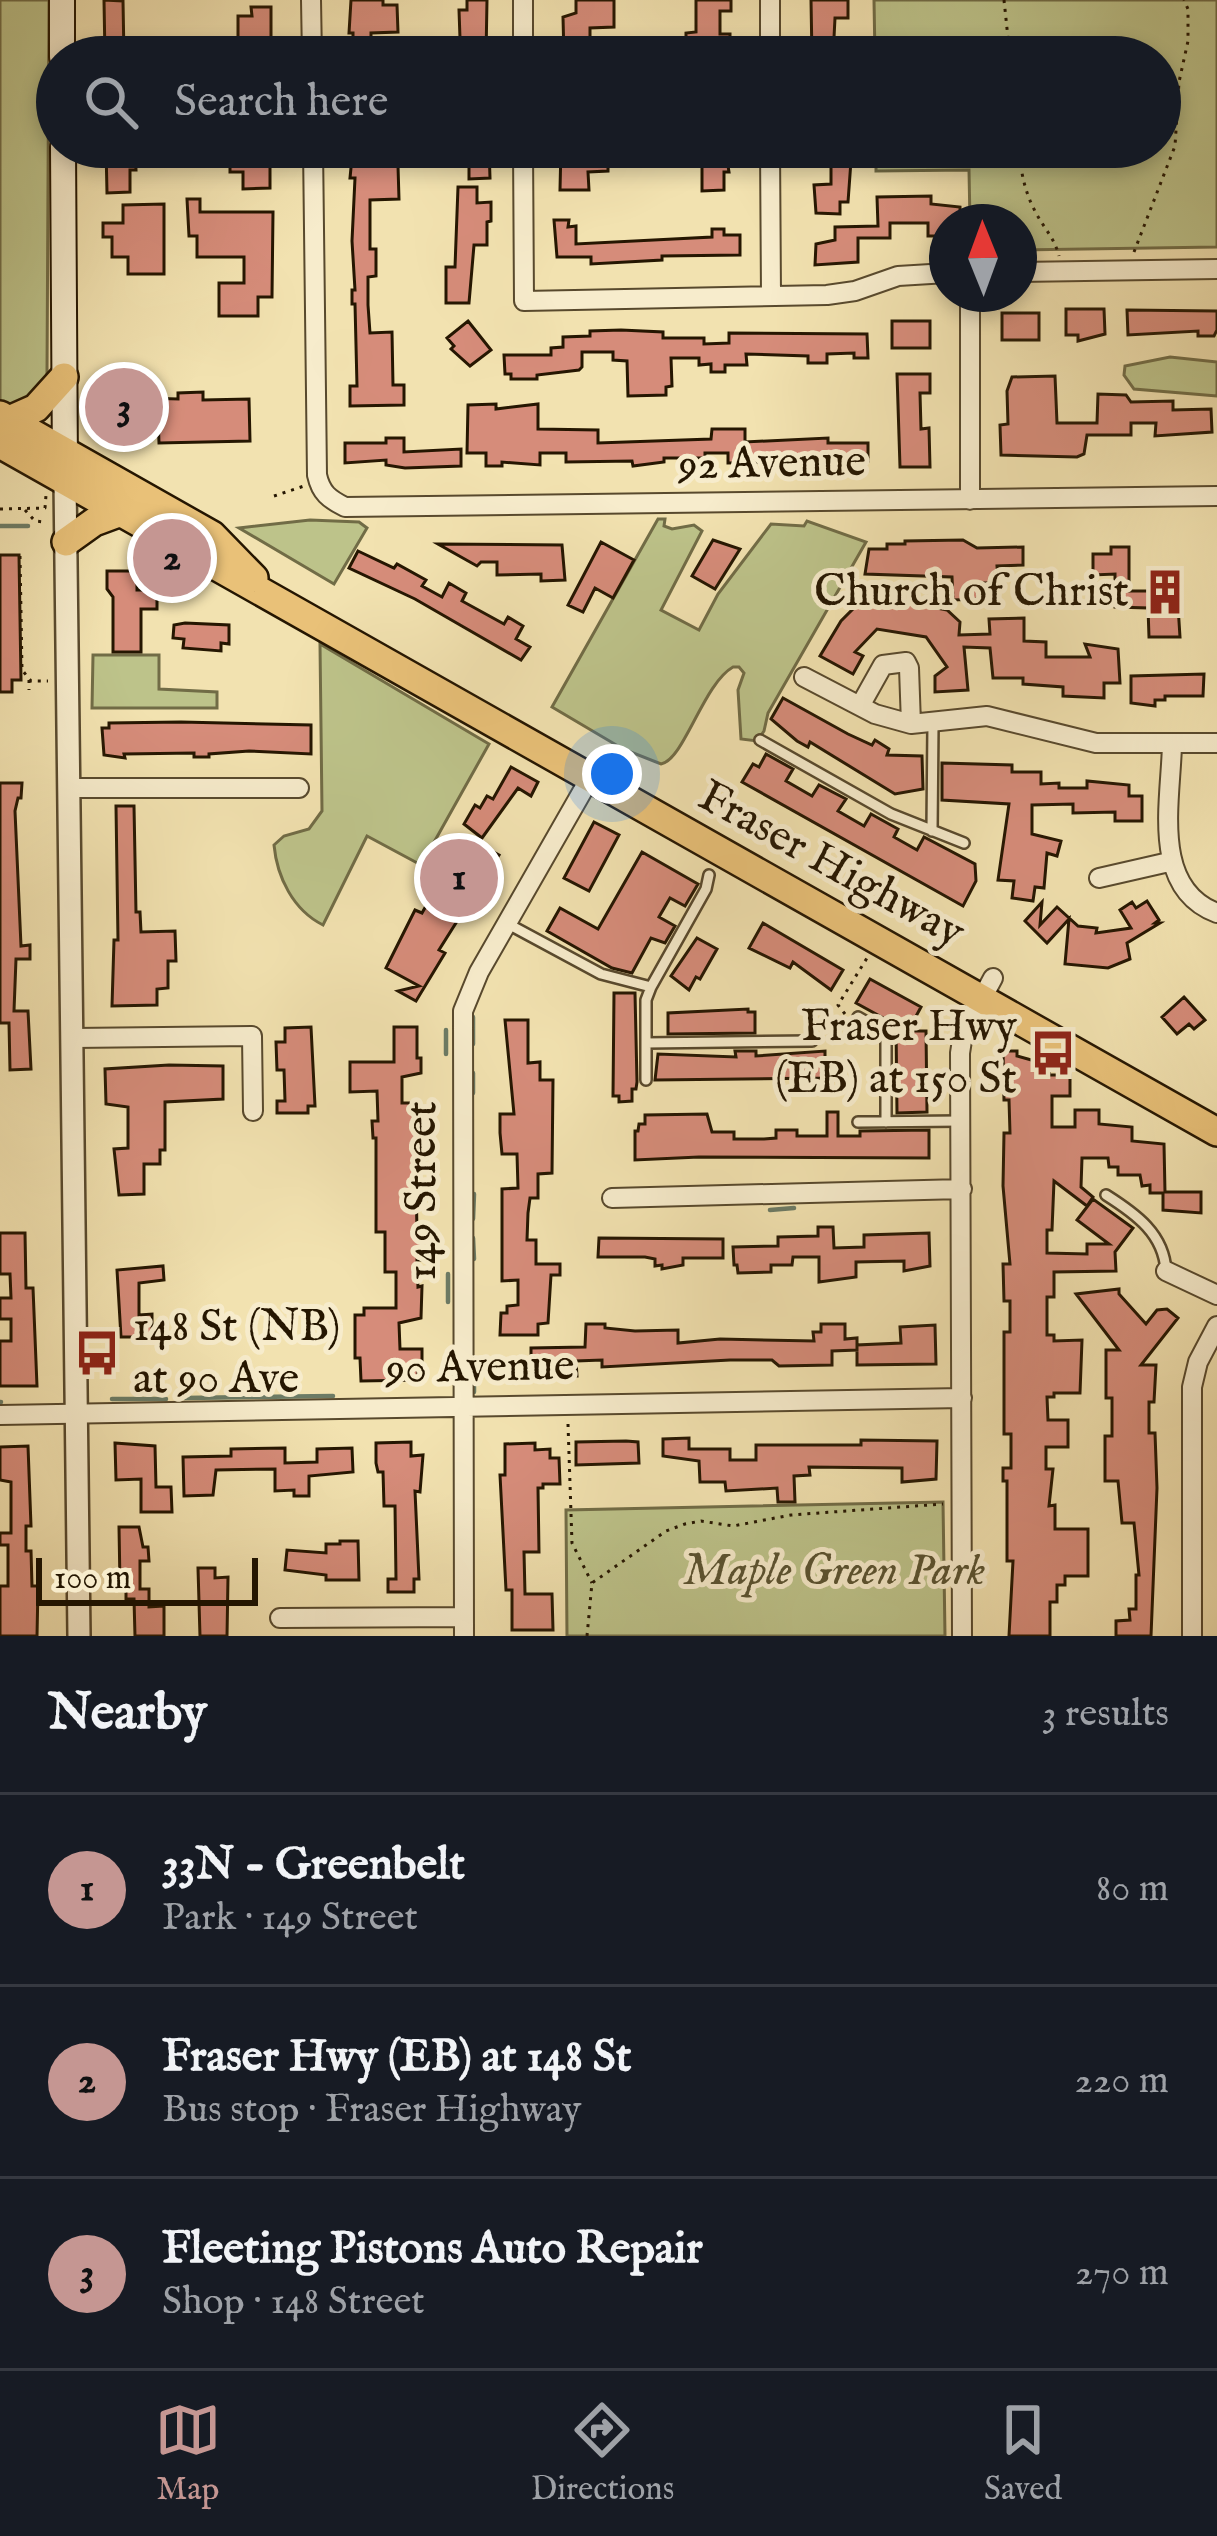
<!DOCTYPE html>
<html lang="en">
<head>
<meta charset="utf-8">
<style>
	:root { --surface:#171b24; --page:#20242c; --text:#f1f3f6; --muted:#9ea1a6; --line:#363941; --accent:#c59692 }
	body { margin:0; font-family:"IM FELL English",serif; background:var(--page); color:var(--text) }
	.compass { position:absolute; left:929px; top:204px; width:108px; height:108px; border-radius:50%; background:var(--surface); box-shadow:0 6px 18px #0003; rotate:359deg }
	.scale { position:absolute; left:36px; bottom:30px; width:222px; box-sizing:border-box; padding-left:12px; border:6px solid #251601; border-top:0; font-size:33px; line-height:42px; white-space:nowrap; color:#251601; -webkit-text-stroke:9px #f7eccc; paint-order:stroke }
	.you { position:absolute; left:612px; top:774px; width:42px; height:42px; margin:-30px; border:9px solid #fff; border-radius:50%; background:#1a73e8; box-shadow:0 0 0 18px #1a73e833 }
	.badge { display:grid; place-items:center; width:78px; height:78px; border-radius:50%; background:var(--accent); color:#111; font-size:39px; font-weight:700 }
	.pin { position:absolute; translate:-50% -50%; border:6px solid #fff; box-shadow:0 3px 12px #0006 }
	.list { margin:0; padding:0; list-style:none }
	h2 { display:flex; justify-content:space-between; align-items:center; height:156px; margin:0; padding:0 48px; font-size:51px }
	h2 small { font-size:39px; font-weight:400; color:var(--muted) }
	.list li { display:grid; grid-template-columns:78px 1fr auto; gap:36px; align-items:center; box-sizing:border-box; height:192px; padding:0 48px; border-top:3px solid var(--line) }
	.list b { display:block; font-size:45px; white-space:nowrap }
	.list p { margin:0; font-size:39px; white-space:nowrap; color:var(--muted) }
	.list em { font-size:39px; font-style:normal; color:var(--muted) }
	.icon { flex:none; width:66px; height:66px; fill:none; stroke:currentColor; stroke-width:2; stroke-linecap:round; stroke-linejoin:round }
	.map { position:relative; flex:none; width:1217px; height:1636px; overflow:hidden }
	.search { position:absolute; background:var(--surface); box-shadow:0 6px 18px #0003; left:36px; right:36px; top:36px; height:132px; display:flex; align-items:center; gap:30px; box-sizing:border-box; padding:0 42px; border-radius:66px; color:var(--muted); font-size:45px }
	.sheet { height:732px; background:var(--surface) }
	nav { display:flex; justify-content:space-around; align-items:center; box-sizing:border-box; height:168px; border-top:3px solid var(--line); background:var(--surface); font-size:33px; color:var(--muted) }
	nav a { display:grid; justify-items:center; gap:6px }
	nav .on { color:var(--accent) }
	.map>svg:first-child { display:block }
	.green { fill:#bdc38a; stroke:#716c46; stroke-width:3 }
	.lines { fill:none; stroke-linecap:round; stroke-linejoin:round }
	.stream { stroke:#6c7b65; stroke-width:4.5 }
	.building { fill:#d68c7a; stroke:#251601; stroke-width:3 }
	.service-casing { stroke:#58492d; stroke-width:14 }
	.minor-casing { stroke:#58492d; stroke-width:22 }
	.tertiary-casing { stroke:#58492d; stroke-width:26 }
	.secondary-casing { stroke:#251601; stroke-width:28 }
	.primary-casing { stroke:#251601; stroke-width:32 }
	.path { stroke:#251601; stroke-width:3; stroke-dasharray:3 6; stroke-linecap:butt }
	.service { stroke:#f7eccc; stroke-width:9 }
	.minor { stroke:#f7eccc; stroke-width:18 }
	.tertiary { stroke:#f7eccc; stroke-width:21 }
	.secondary { stroke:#f7eccc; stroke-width:24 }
	.primary { stroke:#e9c178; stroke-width:27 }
	.labels { text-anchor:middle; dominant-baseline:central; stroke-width:10; stroke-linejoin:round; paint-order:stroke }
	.street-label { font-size:45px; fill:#251601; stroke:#f7eccc }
	.poi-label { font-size:45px; fill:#251601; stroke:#f7eccc; text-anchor:end }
	.park-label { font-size:45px; font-style:italic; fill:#5a5331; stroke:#f7eccc }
</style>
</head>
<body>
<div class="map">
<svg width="1217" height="1636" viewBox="0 0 1217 1636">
	<rect width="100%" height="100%" fill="#f2e2b0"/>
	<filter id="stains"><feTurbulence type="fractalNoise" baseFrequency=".00167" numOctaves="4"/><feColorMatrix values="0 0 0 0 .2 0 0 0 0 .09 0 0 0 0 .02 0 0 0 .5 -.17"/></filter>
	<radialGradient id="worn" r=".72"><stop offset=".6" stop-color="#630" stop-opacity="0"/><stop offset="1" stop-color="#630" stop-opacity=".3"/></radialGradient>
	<path class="green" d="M0 0H49L47 373 44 388 11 407 0 404Z
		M874 0H1217V247L1019 250V222H970L969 170 876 171V147H1160V57H875Z
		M1170 357 1217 362V396L1134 389 1124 375 1125 366Z
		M658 519H665L664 526 672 529 694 525 702 531 661 610 699 630 718 594 771 524 804 526 807 521 866 542 768 713 764 731 757 741 741 739 738 690 744 673 739 667H733C703 684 684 760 661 764L623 749 552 707Z
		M310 520 359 522 367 528 334 584 239 528Z
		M320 644 489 744 428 853 496 892 490 902 367 836 323 925C293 910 277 877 274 845L284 836 309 829 322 811Z
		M93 655H159V689L217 692V708H92Z
		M943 1502 945 1636H567L566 1510Z"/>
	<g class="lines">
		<path class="stream" d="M0 526H28
			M473 1044V1017
			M446 1054V1030
			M473 1073V1093
			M770 1210 794 1208
			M473 1219 474 1194
			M473 1238 474 1259
			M448 1302V1274
			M474 1392V1368
			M184 1398 333 1396
			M112 1399H166
			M0 1402H1"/>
	</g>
	<path class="building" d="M104 0 123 1 124 57H105Z
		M351 0H383V5H397L398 32 371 33V57H353V33H349Z
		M467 0H487L486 56H456L455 38H460L459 10H467Z
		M576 0H614V27L590 28V57H564L563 17 576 13Z
		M696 0H731V11H720V34H730V51H715V57H686V33L696 32Z
		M811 0H848V18H835L833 57H812Z
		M251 7H271V57H251V46H238V16H252Z
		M106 147H135L136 170H130V192L107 193Z
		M270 147V188L243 189V172H230V149Z
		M353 147H371V166H398L399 199 370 200V249H376V276L368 277V305L370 333 392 332 393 385H404V405L350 406V386H357L355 304H352V290H355L352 241 355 178H350Z
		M456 147H489L490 178 469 179V162H456Z
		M561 147H601L602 157H608V171L588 172 589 190H560Z
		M702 147H725L729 172H724V190L702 191Z
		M814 147H852L848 202H840V214L816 213 814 185 831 184V160H814Z
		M458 187H477V203L491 202V221L487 222V245H474L469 303H446V267H455Z
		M931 196V204L960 207V222H947V236H928V223H890V238H858V262L815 265 816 244 835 240V227L878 226 877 197Z
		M187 199H200V212H273L272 297H258V316H219V283H244V257H197V236H189Z
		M164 204V274H128V257H112V237H103V223H123V205Z
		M554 220H569L568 227 576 226V244L712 237V229H724V235H740V255L662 256V260L591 264V257H557Z
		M1066 309H1104L1105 334 1078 341V335H1066Z
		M1127 310 1217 311V330L1214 336H1198V331L1128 335Z
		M1002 313H1039V340H1002Z
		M468 321 491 350 470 366 451 349 454 346 447 338Z
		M892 321H930V348H892Z
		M621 330 663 332V338H704V344L729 343V333L867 334 868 358H854V353L827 354V363H808V356L746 354 747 365H725V372H711V364L699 365V358H671L672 386 666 387V395L628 396 627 361 613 360V352H582V367L579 370 537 375V379H511V374H505L504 355H551V348L563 347V337L590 336V331Z
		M897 374H930V393H920L921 429 929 428 930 467H900Z
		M1055 376 1057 423H1097L1098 394 1126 395 1131 402 1173 401V410L1211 409 1212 432 1155 436 1156 423H1131V435H1087L1084 454 1077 457 1001 455 1000 425 1008 424 1007 391 1012 377Z
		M203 392V400L249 399 250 441 159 443 158 416 109 417 108 397 178 399V393Z
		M496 404V409L538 404V429L598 430V443L711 439 712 429H745V442L828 438V443H868V461L787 457V462L728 463V453H705V458H664V462L633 466 632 461 566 462V453H540V465L502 462V466H486V453H467L468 405Z
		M386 438H404V452L461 449V466L405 468 386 465V460L345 463V443H386Z
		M713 540 740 549 715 589 692 576Z
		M963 540 977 548 1023 547V565L997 566 998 583H979L980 599 953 600 952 577 865 574 869 549H887V544H905V541Z
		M601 542 634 560 613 598 595 588 583 612 568 605Z
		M438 544 562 545 565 580 541 581V574L497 575V562H481L477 566Z
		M1111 547H1129V591H1154V576L1176 575 1180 637H1149L1148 608 1115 607V574L1093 575V554H1111Z
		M358 551 394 568 397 564 426 580 422 586 442 597 449 583 466 593 462 601 504 624 508 617 523 626 516 639 530 647 521 660 415 599 349 568Z
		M0 555H19L21 680H12V692H0Z
		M107 571H137V590H157V609H141V652H113V597L107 589Z
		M863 599 891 605V599L947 610 960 622 959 635 990 634 989 619 1024 618V641L1046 642V657H1090L1085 644 1118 649 1120 683H1104V698L1063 696V687L1023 684V678H993L990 648 964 647 968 690 935 692V676L947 667 926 637 877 629 855 652 863 656 853 674 820 656 841 621Z
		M185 623 229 625V644L221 643V651L183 648 184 639 173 638 174 625Z
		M1204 674 1203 696H1165V700H1155V706L1131 703V676Z
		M783 698 848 734 872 745 875 740 889 749 887 755 922 756 923 789 895 794 810 742 808 747 797 741 771 719Z
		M181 722 311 725V754L249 751 209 754V757H194V753L124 754 125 758 104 755 102 728H109V723Z
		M766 754 793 769 786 781 812 796 819 785 846 799 838 811 864 826 871 814 898 829 894 837 917 850 924 837 975 864 976 881 963 906 742 782 753 764 759 767Z
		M942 763 1012 765V772H1041V784L1059 783V788H1087V781L1129 785V796H1142V821H1115V812L1073 813V804L1032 805V834L1061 841 1057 856 1047 853 1044 888 1035 887 1033 901 1012 898 1014 881 998 880 1009 804 942 800Z
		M511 767 538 782 531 796 518 788 482 838 464 824 475 805 480 808 487 796 493 799Z
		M0 783H22L21 798H18L15 811 21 946 30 945V959H16L14 1011H28L31 1069 10 1070 9 1023H0Z
		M116 806H134L136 912H140L141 932 175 931 176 961H168V988L157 989V1005L112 1006 114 940H118Z
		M594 822 619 835 589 891 564 878Z
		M470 839 499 855 484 878 457 863Z
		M642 852 698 884 685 906 670 898 659 917 675 926 665 943 651 938 632 973 612 968 547 931 560 908 598 929Z
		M440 881 471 899 439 950 445 953 416 1001 398 991 419 986 386 968 415 910 422 913Z
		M1147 901 1159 920 1155 923H1160L1127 943 1130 959 1108 968 1065 964 1069 919 1047 943 1025 921 1042 902 1040 925 1057 907 1078 926 1097 928 1096 933 1131 928 1120 910 1132 902 1136 908Z
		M763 923 843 970 831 990 793 962 790 968 749 948Z
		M697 938 717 949 700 979 696 977 689 990 671 976Z
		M870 979 921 1007 908 1031H926L927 1112 897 1113 896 1025 856 1003Z
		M614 993H635L637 1082 636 1089H632V1101L619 1102V1096H613Z
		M1184 997 1205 1020 1194 1029 1189 1024 1177 1034 1162 1017Z
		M748 1009V1012H755V1033L668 1034V1013Z
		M505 1020H528V1063L540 1062V1080H553L552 1173 538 1174V1198H530L528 1213 527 1240H536V1264H560V1275H551L548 1323 538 1324V1335H500L501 1313H507V1306L518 1305V1280L502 1281V1189L518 1188 517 1154H502L500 1133V1114H514Z
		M311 1027 315 1106H308V1113H277V1101H285L284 1070H277L276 1042H285V1028Z
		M394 1027H417V1058H421V1073L402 1077V1103H417V1118H421V1132H415L417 1231H422V1260H417L418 1287 422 1286 421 1318 399 1323 400 1349H422V1371H418V1380L361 1381 360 1358H355V1315H364V1308H396V1272H385V1232H376V1138H373L372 1121H378L377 1091 350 1092V1062H394Z
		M735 1051H756V1056L825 1051V1078L655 1080 658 1054 736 1057Z
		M1003 1051H1017V1056L1049 1065V1075H1070V1096H1052V1127H1075V1110H1099V1124L1132 1127V1141L1164 1144 1165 1192H1201V1213L1163 1210V1193H1150V1185L1142 1186 1140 1175H1118V1167H1109L1108 1158H1082L1081 1187 1093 1197 1087 1206 1054 1181 1052 1230H1047V1253L1087 1254V1244H1109L1077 1220 1093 1199 1133 1228 1115 1252 1116 1271 1054 1272V1297H1047V1335H1054V1341L1082 1340 1080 1393H1054V1397H1047L1048 1420H1068V1447H1046V1469H1053L1049 1506 1055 1505V1529H1088V1576H1065V1585H1057V1602H1050V1636H1009L1013 1561H1007V1481H1003V1468H1011V1434H1004V1332H1010V1301H1004L1003 1264H1010L1003 1186 1004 1133H1010L1009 1100H1004Z
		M169 1065 223 1066V1099L165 1102V1150H160V1164H144V1194L119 1195 114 1149 128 1148V1107L106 1104 105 1069Z
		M827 1112H838V1136H860V1131L929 1130V1158L699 1157 635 1160V1131H638L639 1124H645V1115L707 1114 712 1132H734V1139H764L776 1138V1130H797V1136H827Z
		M818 1227H833L834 1248 864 1247V1235L929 1233 930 1266 904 1271V1261L856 1262V1277L819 1282V1257H793L792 1265H771V1272L738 1273 737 1265H734L733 1247 778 1246V1237L818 1236Z
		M0 1233H25L26 1288H33L37 1386H0V1341H11V1319H0V1298H11L10 1274H0Z
		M599 1238 723 1239V1258H683V1265L662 1269V1265L655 1266V1259L645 1257H598Z
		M163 1266 164 1280 139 1283V1315L152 1314V1337H121L117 1270Z
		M1119 1289V1294L1146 1324 1157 1310 1167 1309 1178 1318 1141 1365H1156L1154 1402H1149V1433H1155L1157 1488 1151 1636H1116V1621L1130 1620 1129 1609H1136V1575H1139L1134 1523H1122L1118 1481H1105V1436H1112V1398H1106V1350H1119L1076 1294Z
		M586 1324H605V1328L635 1331 678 1330V1343L720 1339 814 1341 813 1332H821V1324H845V1339L857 1338V1350L832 1351V1365L779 1366 772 1360H730L602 1367V1360L576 1361 577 1376 512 1377V1362H531V1348L585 1347Z
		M935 1325 936 1364 857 1365V1345L901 1343 900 1327Z
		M689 1438V1449H730V1460H756V1445H861V1440L937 1441 936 1479 902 1482V1468L809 1467 810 1475 794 1476 795 1502H778L777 1488 726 1491 725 1482H700L699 1461 663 1456V1439Z
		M626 1441 638 1442 639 1463 576 1465V1442Z
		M411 1442V1456L423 1455 420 1492 415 1491 419 1579H414V1592H388V1579H396L395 1506H384L383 1472H378L376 1463V1443Z
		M115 1443 155 1446 156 1487H171L172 1512H141V1479L116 1480Z
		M535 1443V1450L550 1449V1458H559L560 1484H543V1488H538L539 1552H524L525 1594H552L553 1630H512V1590H506L500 1475H505V1444Z
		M28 1446 31 1526H26V1551H31L32 1586H38L37 1636H0V1586H8V1545H0V1533H11V1482L0 1480V1447Z
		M285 1448V1463L317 1462V1449L352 1448 353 1472 309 1476V1496H294V1490L275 1491V1469L216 1470 213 1495 184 1496 183 1457 231 1456V1449Z
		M119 1527H139L143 1547H148L149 1561H140V1589H149V1607L164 1606V1636H135L134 1599H126V1584H120Z
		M340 1541H358L359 1580H326V1575L285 1570 287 1550 326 1553V1544H340Z
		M198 1568H215V1578L228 1577 227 1636H200Z"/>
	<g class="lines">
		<g class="service-casing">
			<path id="service" d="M760 740 891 814 964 843
				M932 831 933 724
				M508 924 601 974 651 987 646 1000V1080
				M651 987 706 889 709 875
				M858 1017 886 1033V1122
				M646 1043 812 1041
				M858 1122 961 1121
				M1106 1195C1136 1214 1164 1234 1166 1271"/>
		</g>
		<g class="minor-casing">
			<path id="minor" d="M311 0 312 57
				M523 0V57
				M770 0V57
				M313 147 317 475C321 493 329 499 345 507L1217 496
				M523 147 524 301 827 295 855 291 898 276 947 273
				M770 147 771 296
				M1019 272 1217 269
				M970 294V500
				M804 677 875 714 911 724 987 716 1096 743H1217
				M860 706 883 665 906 662 909 668 911 724
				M1172 744C1171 800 1150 888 1217 913
				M70 788H299
				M1099 878 1169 862
				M74 1038 252 1036 253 1111
				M612 1198 962 1189
				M1166 1271 1217 1295
				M0 1415 962 1398
				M280 1618 464 1617
				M464 1636 463 1011 479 972 590 778
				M962 1636 960 1053 963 1034 993 978
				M1192 1636V1387L1198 1362 1217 1326"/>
		</g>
		<g class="tertiary-casing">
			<path id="tertiary" d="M65 480 79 1636"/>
		</g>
		<g class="secondary-casing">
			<path id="secondary" d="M62 0V57
				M63 147 65 469"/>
		</g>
		<g class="primary-casing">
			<path id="primary" d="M0 415 212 535 254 578
				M9 420 36 408 64 377
				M0 444 1217 1132
				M66 542 94 522 121 512"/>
		</g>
		<path class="path" d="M1004 0 1010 57
			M1019 147C1020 170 1025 193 1036 213 1044 228 1055 239 1059 256
			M1134 252 1175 146 1179 82 1188 41V9L1184 0
			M274 496 304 486
			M0 509 45 508 46 495
			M25 510 35 521 44 522
			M20 556 22 670 31 681H48
			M29 680V690
			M845 1014 838 1005 867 958
			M568 1424 572 1543 592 1583
			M587 1636 592 1583 666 1531 685 1524 701 1521 733 1526 791 1515 943 1504"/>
		<use href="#service" class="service"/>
		<use href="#minor" class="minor"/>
		<use href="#tertiary" class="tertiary"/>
		<use href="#secondary" class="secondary"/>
		<use href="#primary" class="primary"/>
	</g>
	<defs>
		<g id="building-bare" transform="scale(3.6)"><path d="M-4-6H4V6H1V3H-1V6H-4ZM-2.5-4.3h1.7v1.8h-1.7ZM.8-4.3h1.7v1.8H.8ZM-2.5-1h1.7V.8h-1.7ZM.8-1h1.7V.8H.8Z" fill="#8f2418" stroke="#f7eccc" stroke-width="2.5" paint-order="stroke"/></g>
		<g id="bus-bare" transform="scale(3.6)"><path d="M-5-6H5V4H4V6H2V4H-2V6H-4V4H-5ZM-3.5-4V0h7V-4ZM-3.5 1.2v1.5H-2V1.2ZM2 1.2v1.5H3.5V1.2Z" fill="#8f2418" stroke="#f7eccc" stroke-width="2.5" paint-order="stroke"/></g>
	</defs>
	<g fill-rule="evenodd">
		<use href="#building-bare" x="1165" y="592"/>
		<use href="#bus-bare" x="1053" y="1053"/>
		<use href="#bus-bare" x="97" y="1353"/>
	</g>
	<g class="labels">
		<g class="street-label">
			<text transform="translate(772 464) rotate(-1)">92 Avenue</text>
			<text transform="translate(831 865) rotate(29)">Fraser Highway</text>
			<text transform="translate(422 1191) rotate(-90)">149 Street</text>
			<text transform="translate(480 1368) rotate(-1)">90 Avenue</text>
		</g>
		<g class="poi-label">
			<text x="1129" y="592">Church of Christ</text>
			<text x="1017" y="1027">Fraser Hwy<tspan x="1017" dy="52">(EB) at 150 St</tspan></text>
			<text x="133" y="1327" text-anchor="start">148 St (NB)<tspan x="133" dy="52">at 90 Ave</tspan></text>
		</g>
		<g class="park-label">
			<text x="834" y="1571">Maple Green Park</text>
		</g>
	</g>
	<rect width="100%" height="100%" filter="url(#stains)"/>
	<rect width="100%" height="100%" fill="url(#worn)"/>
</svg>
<svg class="compass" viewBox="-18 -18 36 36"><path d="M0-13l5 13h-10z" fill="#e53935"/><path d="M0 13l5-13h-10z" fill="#9ea1a6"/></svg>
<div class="scale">100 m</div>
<div class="you"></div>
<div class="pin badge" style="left:459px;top:878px">1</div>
<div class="pin badge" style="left:172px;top:558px">2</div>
<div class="pin badge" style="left:124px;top:407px">3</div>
<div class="search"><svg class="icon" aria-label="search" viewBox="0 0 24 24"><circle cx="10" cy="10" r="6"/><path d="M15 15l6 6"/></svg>Search here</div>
</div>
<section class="sheet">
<h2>Nearby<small>3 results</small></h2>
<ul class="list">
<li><span class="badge">1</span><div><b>33N - Greenbelt</b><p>Park · 149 Street</p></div><em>80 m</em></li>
<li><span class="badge">2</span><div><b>Fraser Hwy (EB) at 148 St</b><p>Bus stop · Fraser Highway</p></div><em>220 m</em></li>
<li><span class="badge">3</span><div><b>Fleeting Pistons Auto Repair</b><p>Shop · 148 Street</p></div><em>270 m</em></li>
</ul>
</section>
<nav>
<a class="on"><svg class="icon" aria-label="map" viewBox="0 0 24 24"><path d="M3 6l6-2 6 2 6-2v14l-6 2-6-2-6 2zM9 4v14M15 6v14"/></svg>Map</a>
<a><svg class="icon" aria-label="directions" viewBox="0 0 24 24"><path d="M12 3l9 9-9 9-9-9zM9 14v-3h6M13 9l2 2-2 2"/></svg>Directions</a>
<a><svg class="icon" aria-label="saved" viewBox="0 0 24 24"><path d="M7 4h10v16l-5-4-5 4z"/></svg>Saved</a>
</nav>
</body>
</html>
